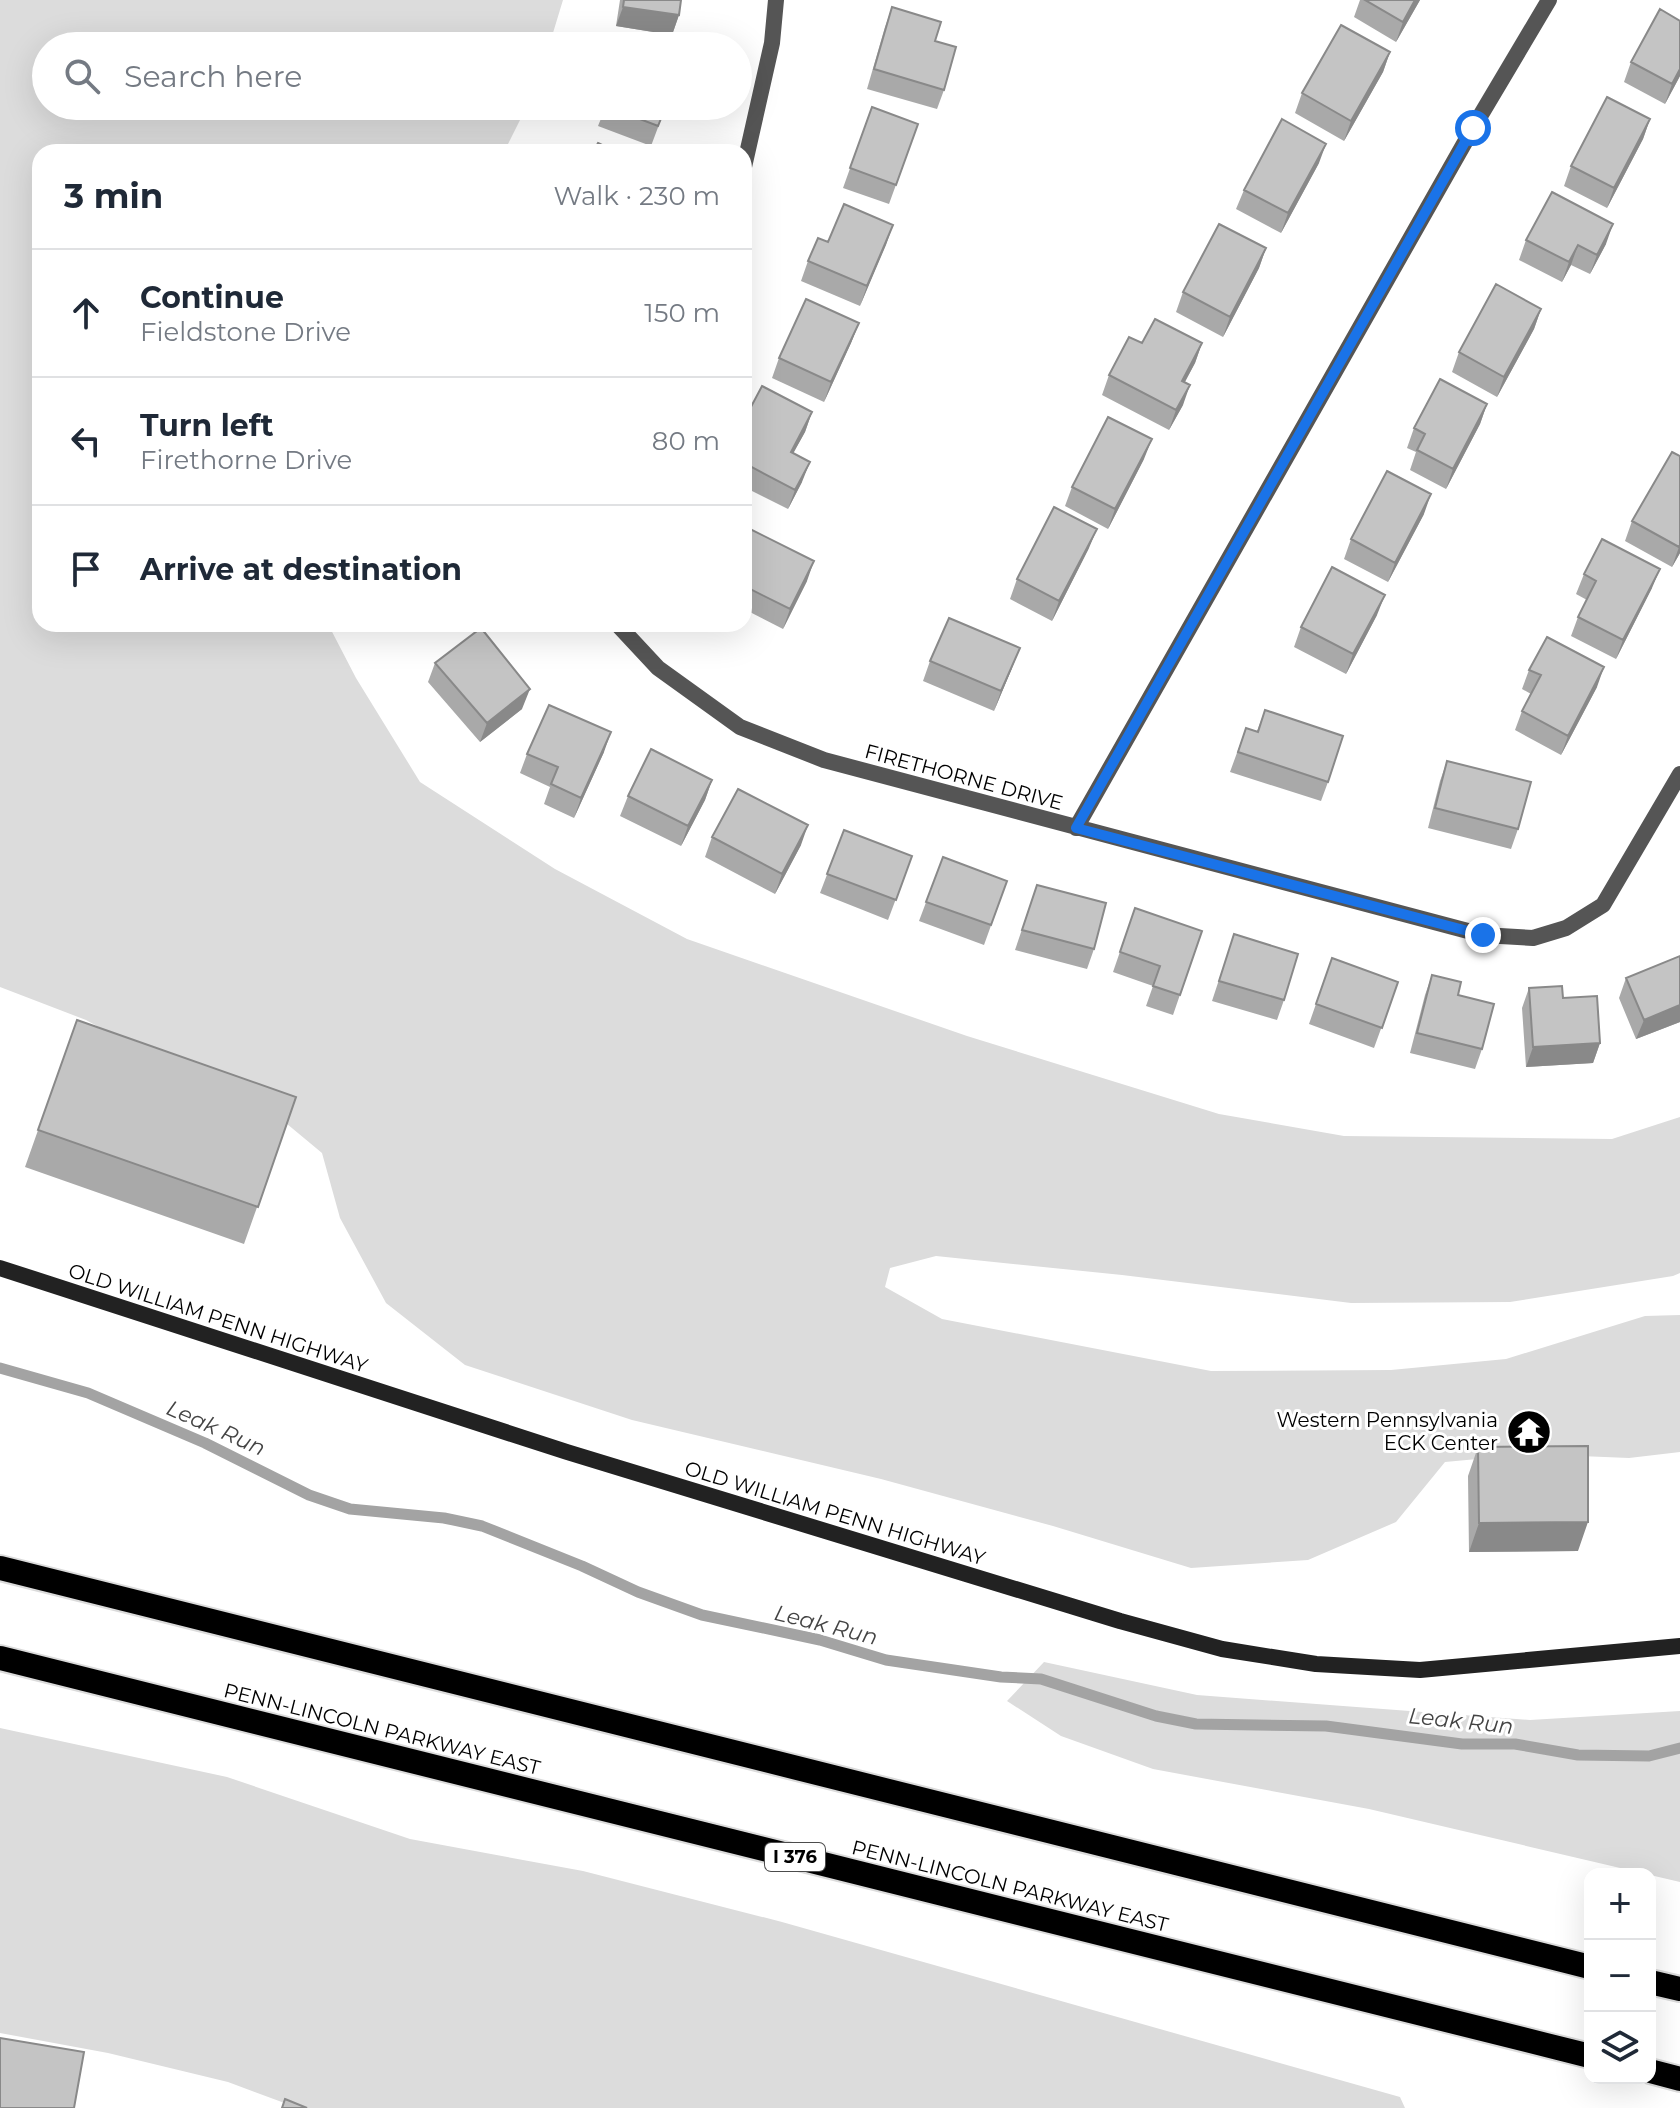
<!DOCTYPE html>
<html lang="en">
<head>
<meta charset="utf-8">
<style>
	:root { --surface:#fff; --page:#f6f6f7; --text:#1f2937; --muted:#747a83; --line:#e0e1e3 }
	body { margin:0; font-family:Montserrat,sans-serif; background:var(--page); color:var(--text) }
	.controls { position:absolute; right:24px; bottom:24px; display:grid; overflow:hidden; border-radius:16px; box-shadow:0 8px 32px #0002 }
	.controls button { width:72px; height:72px; display:grid; place-items:center; padding:0; border:0; border-bottom:2px solid var(--line); background:var(--surface); color:var(--text); font:40px sans-serif }
	.stop { position:absolute; width:24px; height:24px; margin:-18px; border:6px solid #1a73e8; border-radius:50%; background:#fff }
	.stop.end { background:#1a73e8; border-color:#fff; box-shadow:0 2px 8px #0008 }
	.list { margin:0; padding:0; list-style:none }
	h2 { display:flex; justify-content:space-between; align-items:center; height:104px; margin:0; padding:0 32px; font-size:34px }
	h2 small { font-size:26px; font-weight:400; color:var(--muted) }
	.list li { display:grid; grid-template-columns:52px 1fr auto; gap:24px; align-items:center; box-sizing:border-box; height:128px; padding:0 32px; border-top:2px solid var(--line) }
	.list b { display:block; font-size:30px; white-space:nowrap }
	.list p { margin:0; font-size:26px; white-space:nowrap; color:var(--muted) }
	.list em { font-size:26px; font-style:normal; color:var(--muted) }
	.icon { flex:none; width:44px; height:44px; fill:none; stroke:currentColor; stroke-width:2; stroke-linecap:round; stroke-linejoin:round }
	.map { position:relative; flex:none; width:1680px; height:2108px; overflow:hidden }
	.search { position:absolute; background:var(--surface); box-shadow:0 8px 32px #0002; left:32px; top:32px; width:720px; height:88px; display:flex; align-items:center; gap:20px; box-sizing:border-box; padding:0 28px; border-radius:44px; color:var(--muted); font-size:30px }
	.panel { position:absolute; background:var(--surface); box-shadow:0 8px 32px #0002; left:32px; top:144px; width:720px; height:488px; border-radius:24px }
	.map>svg:first-child { display:block }
	.green { fill:#dcdcdc }
	.lines { fill:none; stroke-linecap:round; stroke-linejoin:round }
	.stream { stroke:#a3a3a3; stroke-width:11 }
	.motorway-casing { stroke:#dbdbdb; stroke-width:28 }
	.minor { stroke:#555; stroke-width:16 }
	.secondary { stroke:#222; stroke-width:16 }
	.motorway { stroke:#000; stroke-width:24 }
	.wall { fill:#a9a9a9 }
	.shaded-wall { fill:#898989 }
	.building { fill:#c4c4c4; stroke:#898989; stroke-width:2 }
	.route { stroke:#1a73e8; stroke-width:10 }
	.labels { text-anchor:middle; dominant-baseline:central; stroke-width:6; stroke-linejoin:round; paint-order:stroke }
	.shield { fill:#fff; stroke:#4c4c4c; stroke-width:2 }
	.shield-label { font-size:18px; font-weight:bold; fill:#000 }
	.street-label { font-size:20px; fill:#000; stroke:#fff }
	.poi-label { font-size:20px; fill:#000; stroke:#fff; text-anchor:end }
	.water-label { font-size:22px; font-style:italic; fill:#444; stroke:#fff }
</style>
</head>
<body>
<div class="map">
<svg width="1680" height="2108" viewBox="0 0 1680 2108">
	<rect width="100%" height="100%" fill="#fff"/>
	<path class="green" d="M0 0H563L549 46H46V106H527L504 152H40V624H328L356 678 420 782 555 869 687 939 967 1036 1219 1114 1344 1136 1612 1139 1680 1117V1273L1673 1276 1510 1302 1351 1303 1122 1275 936 1256 890 1268 885 1287 942 1319 1211 1371 1391 1370 1506 1359 1645 1316 1680 1315V1452L1629 1458 1531 1454 1445 1462 1396 1522 1308 1560 1191 1568 1053 1526 881 1479 632 1420 465 1365 386 1303 340 1218 322 1153 263 1104 175 1069 86 1020 0 987Z
		M1044 1662 1197 1695 1530 1720 1680 1711V1882L1369 1809 1153 1769 1061 1736 1007 1701Z
		M0 1728 227 1777 410 1839 583 1871 782 1922 1400 2097 1405 2108H298L228 2082 108 2053 0 2033Z"/>
	<g class="lines">
		<path class="stream" d="M0 1368 88 1393 205 1443 309 1495 350 1509 444 1518 482 1526 582 1566 638 1592 702 1615 820 1640 886 1660 1001 1677 1041 1679 1156 1716 1196 1724 1326 1726 1462 1744H1515L1578 1755 1649 1756 1680 1748"/>
		<g class="motorway-casing">
			<path id="motorway" d="M0 1568 1590 1967
				M0 1658 1590 2056
				M1650 1982 1680 1989
				M1650 2071 1680 2079"/>
		</g>
		<path class="minor" d="M744 167 772 43 776 0
			M617 624 658 668 740 727 824 760 1483 935 1533 938 1566 928 1603 905 1680 774
			M1076 828 1473 128 1549 0"/>
		<path class="secondary" d="M0 1268 567 1452 1120 1621 1222 1649 1316 1664 1420 1670 1680 1646"/>
		<use href="#motorway" class="motorway"/>
	</g>
	<path class="wall" d="M620 0H681L679 15 672 35 616 26Z
		M1360 0H1420L1396 42 1354 17Z
		M892 7 935 41 944 90 937 109 867 89 885 27Z
		M1680 21V76L1665 104 1624 82 1631 62Z
		M1390 52 1383 72 1344 141 1295 113 1302 93Z
		M606 106H666L651 146 598 126Z
		M872 107 918 124 889 204 843 188Z
		M1650 119 1643 139 1607 208 1564 186 1571 166Z
		M1319 163 1281 233 1236 209 1244 190Z
		M893 225 860 306 801 281 808 261 828 242Z
		M1526 240 1606 244 1590 274 1571 265 1562 282 1519 260Z
		M1266 248 1259 268 1223 337 1176 312 1183 292Z
		M1541 309 1534 329 1497 397 1452 372 1459 352Z
		M859 323 851 343 824 402 772 378 779 358Z
		M1142 343H1202L1195 363 1185 382 1183 405 1169 430 1102 395 1109 375Z
		M1487 404 1480 424 1446 489 1410 470 1416 452 1407 448 1414 428Z
		M812 412 805 432 793 453 802 482 788 509 744 487V420Z
		M1680 456V553L1672 567 1625 541 1632 521Z
		M1144 459 1108 529 1065 506 1072 487Z
		M1424 514 1388 582 1344 559 1351 539Z
		M744 526 807 581 783 629 744 609Z
		M1089 548 1052 621 1010 599 1017 579Z
		M1584 574 1652 588 1616 659 1571 636 1578 617 1587 600 1576 594Z
		M1377 615 1346 674 1294 647 1301 627Z
		M930 661 1012 668 994 711 923 681Z
		M435 663 522 709 480 742 428 682Z
		M1529 670 1597 687 1561 755 1515 730 1522 711 1531 694 1522 689Z
		M1265 710 1328 782 1321 801 1230 772 1246 728 1257 731Z
		M604 752 574 818 544 804 550 787 520 773 527 754Z
		M1447 761 1518 829 1511 849 1428 828 1440 781Z
		M712 780 705 800 681 846 620 816 628 796Z
		M844 830 912 856 888 920 820 893Z
		M712 837 801 845 775 894 705 857Z
		M943 857 1007 881 984 945 919 921Z
		M1037 885 1094 949 1087 969 1015 950Z
		M1135 908 1202 931 1173 1015 1146 1006 1153 986 1113 972Z
		M1234 934 1284 1000 1277 1020 1212 1001Z
		M1680 956V1022L1636 1039 1619 998 1626 978Z
		M1332 958 1398 982 1374 1048 1309 1024Z
		M1432 975 1458 995 1482 1049 1475 1069 1410 1053 1425 995Z
		M1529 988 1563 998 1600 1043 1593 1063 1526 1067 1522 1008Z
		M77 1020 296 1097 244 1244 25 1167Z
		M1478 1447 1578 1551 1469 1552 1468 1476Z"/>
	<path class="shaded-wall" d="M1415 0H1420L1396 42 1403 22Z
		M623 7 679 15 672 35 616 26Z
		M1390 52 1383 72 1344 141 1351 121Z
		M1680 69V76L1665 104 1672 84Z
		M1650 119 1643 139 1607 208 1614 188Z
		M1326 144 1319 163 1281 233 1288 213Z
		M1613 224 1606 244 1590 274 1597 255Z
		M893 225 886 245 860 306 867 286Z
		M1578 245 1571 265 1562 282 1569 262Z
		M1266 248 1259 268 1223 337 1230 317Z
		M1541 309 1534 329 1497 397 1504 377Z
		M859 323 851 343 824 402 831 382Z
		M1202 343 1195 363 1175 400 1182 381Z
		M1190 385 1183 405 1169 430 1176 410Z
		M1487 404 1480 424 1446 489 1453 469Z
		M812 412 805 432 783 472 791 452Z
		M1152 439 1144 459 1108 529 1115 509Z
		M810 462 802 482 788 509 795 490Z
		M1431 494 1424 514 1388 582 1395 563Z
		M1097 529 1089 548 1052 621 1059 601Z
		M1680 545V553L1672 567 1679 547Z
		M814 561 807 581 783 629 790 609Z
		M1660 569 1652 588 1616 659 1623 640Z
		M1385 595 1377 615 1346 674 1353 654Z
		M412 624H469L468 625 411 628Z
		M1020 648 1012 668 994 711 1001 691Z
		M1604 667 1597 687 1561 755 1568 736Z
		M530 689 522 709 480 742 487 723Z
		M611 732 604 752 574 818 581 798Z
		M712 780 705 800 681 846 688 826Z
		M808 825 801 845 775 894 782 874Z
		M1680 1005V1022L1636 1039 1644 1020Z
		M1600 1043 1593 1063 1526 1067 1533 1047Z
		M1588 1522 1578 1551 1469 1552 1479 1523Z"/>
	<path class="building" d="M624 0H681L679 15 623 7Z
		M1365 0H1415L1403 22Z
		M892 7 941 22 935 41 956 47 944 90 874 69Z
		M1660 9 1680 21V69L1672 84 1631 62Z
		M1341 25 1390 52 1351 121 1302 93Z
		M1607 97 1650 119 1614 188 1571 166Z
		M606 106H666L658 126Z
		M872 107 918 124 896 185 850 168Z
		M1282 119 1326 144 1288 213 1244 190Z
		M598 143 616 152H593Z
		M1552 192 1613 224 1597 255 1578 245 1569 262 1526 240Z
		M844 204 893 225 867 286 808 261 818 238 828 242Z
		M1219 224 1266 248 1230 317 1183 292Z
		M1496 284 1541 309 1504 377 1459 352Z
		M806 299 859 323 831 382 779 358Z
		M1155 319 1202 343 1182 381 1190 385 1176 410 1109 375 1129 337 1142 343Z
		M1440 379 1487 404 1453 469 1417 450 1425 434 1414 428Z
		M762 386 812 412 791 452 810 462 795 490 744 463V420Z
		M1108 417 1152 439 1115 509 1072 487Z
		M1672 452 1680 456V545L1679 547 1632 521Z
		M1387 471 1431 494 1395 563 1351 539Z
		M1054 507 1097 529 1059 601 1017 579Z
		M744 526 814 561 790 609 744 586Z
		M1602 539 1660 569 1623 640 1578 617 1596 581 1584 574Z
		M1332 567 1385 595 1353 654 1301 627Z
		M949 618 1020 648 1001 691 930 661Z
		M481 628 530 689 487 723 435 663Z
		M1547 637 1604 667 1568 736 1522 711 1541 675 1529 670Z
		M549 705 611 732 581 798 551 784 558 767 527 754Z
		M1265 710 1343 736 1328 782 1238 752 1246 728 1258 732Z
		M651 749 712 780 688 826 628 796Z
		M1447 761 1531 782 1518 829 1435 808Z
		M738 789 808 825 782 874 712 837Z
		M844 830 912 856 896 900 827 874Z
		M943 857 1007 881 991 925 926 902Z
		M1037 885 1106 903 1094 949 1022 930Z
		M1135 908 1202 931 1180 995 1153 986 1160 966 1120 952Z
		M1234 934 1298 954 1284 1000 1219 981Z
		M1680 956V1005L1644 1020 1626 978Z
		M1332 958 1398 982 1382 1028 1316 1004Z
		M1432 975 1461 982 1458 995 1494 1004 1482 1049 1417 1033Z
		M1562 986 1563 998 1597 996 1600 1043 1533 1047 1529 988Z
		M77 1020 296 1097 258 1207 38 1130Z
		M1588 1446V1522L1479 1523 1478 1447Z
		M0 2038 84 2052 74 2108H0Z
		M285 2099 307 2108H282Z"/>
	<g class="lines">
		<path class="route" d="M1473 128 1076 828 1483 935"/>
	</g>
	<defs>
		<g id="temple-disc" transform="scale(2.3)"><circle r="9.5" fill="#000" stroke="#fff"/><path d="M0-6L5-2H3V0L6.5 2.5H4V6H1.5V3h-3V6H-4V2.5H-6.5L-3 0V-2H-5Z" fill="#fff"/></g>
	</defs>
	<g fill-rule="evenodd">
		<use href="#temple-disc" x="1529" y="1432"/>
	</g>
	<g class="labels">
		<rect class="shield" x="765" y="1843" width="60" height="28" rx="6"/>
		<g class="shield-label">
			<text x="795" y="1857">I 376</text>
		</g>
		<g class="street-label">
			<text transform="translate(964 777) rotate(15)">FIRETHORNE DRIVE</text>
			<text transform="translate(218 1318) rotate(18)">OLD WILLIAM PENN HIGHWAY</text>
			<text transform="translate(835 1513) rotate(17)">OLD WILLIAM PENN HIGHWAY</text>
			<text transform="translate(382 1729) rotate(14)">PENN-LINCOLN PARKWAY EAST</text>
			<text transform="translate(1010 1886) rotate(14)">PENN-LINCOLN PARKWAY EAST</text>
		</g>
		<g class="poi-label">
			<text x="1498" y="1420">Western Pennsylvania<tspan x="1498" dy="23">ECK Center</tspan></text>
		</g>
		<g class="water-label">
			<text transform="translate(216 1428) rotate(24)">Leak Run</text>
			<text transform="translate(826 1625) rotate(14)">Leak Run</text>
			<text transform="translate(1461 1721) rotate(6)">Leak Run</text>
		</g>
	</g>
</svg>
<div class="controls">
<button>+</button>
<button>−</button>
<button><svg class="icon" aria-label="layers" viewBox="0 0 24 24"><path d="M12 4l9 5-9 5-9-5zM3 14l9 5 9-5"/></svg></button>
</div>
<div class="stop" style="left:1473px;top:128px"></div>
<div class="stop end" style="left:1483px;top:935px"></div>
<div class="search"><svg class="icon" aria-label="search" viewBox="0 0 24 24"><circle cx="10" cy="10" r="6"/><path d="M15 15l6 6"/></svg>Search here</div>
<section class="panel">
<h2>3 min<small>Walk · 230 m</small></h2>
<ul class="list">
<li><svg class="icon" aria-label="ahead" viewBox="0 0 24 24"><path d="M12 20V5M6 11l6-6 6 6"/></svg><div><b>Continue</b><p>Fieldstone Drive</p></div><em>150 m</em></li>
<li><svg class="icon" aria-label="left" viewBox="0 0 24 24"><path d="M17 20v-9H6M10 6l-5 5 5 5"/></svg><div><b>Turn left</b><p>Firethorne Drive</p></div><em>80 m</em></li>
<li><svg class="icon" aria-label="arrive" viewBox="0 0 24 24"><path d="M6 21V4h12l-3 4 3 4H6"/></svg><div><b>Arrive at destination</b></div></li>
</ul>
</section>
</div>
</body>
</html>
